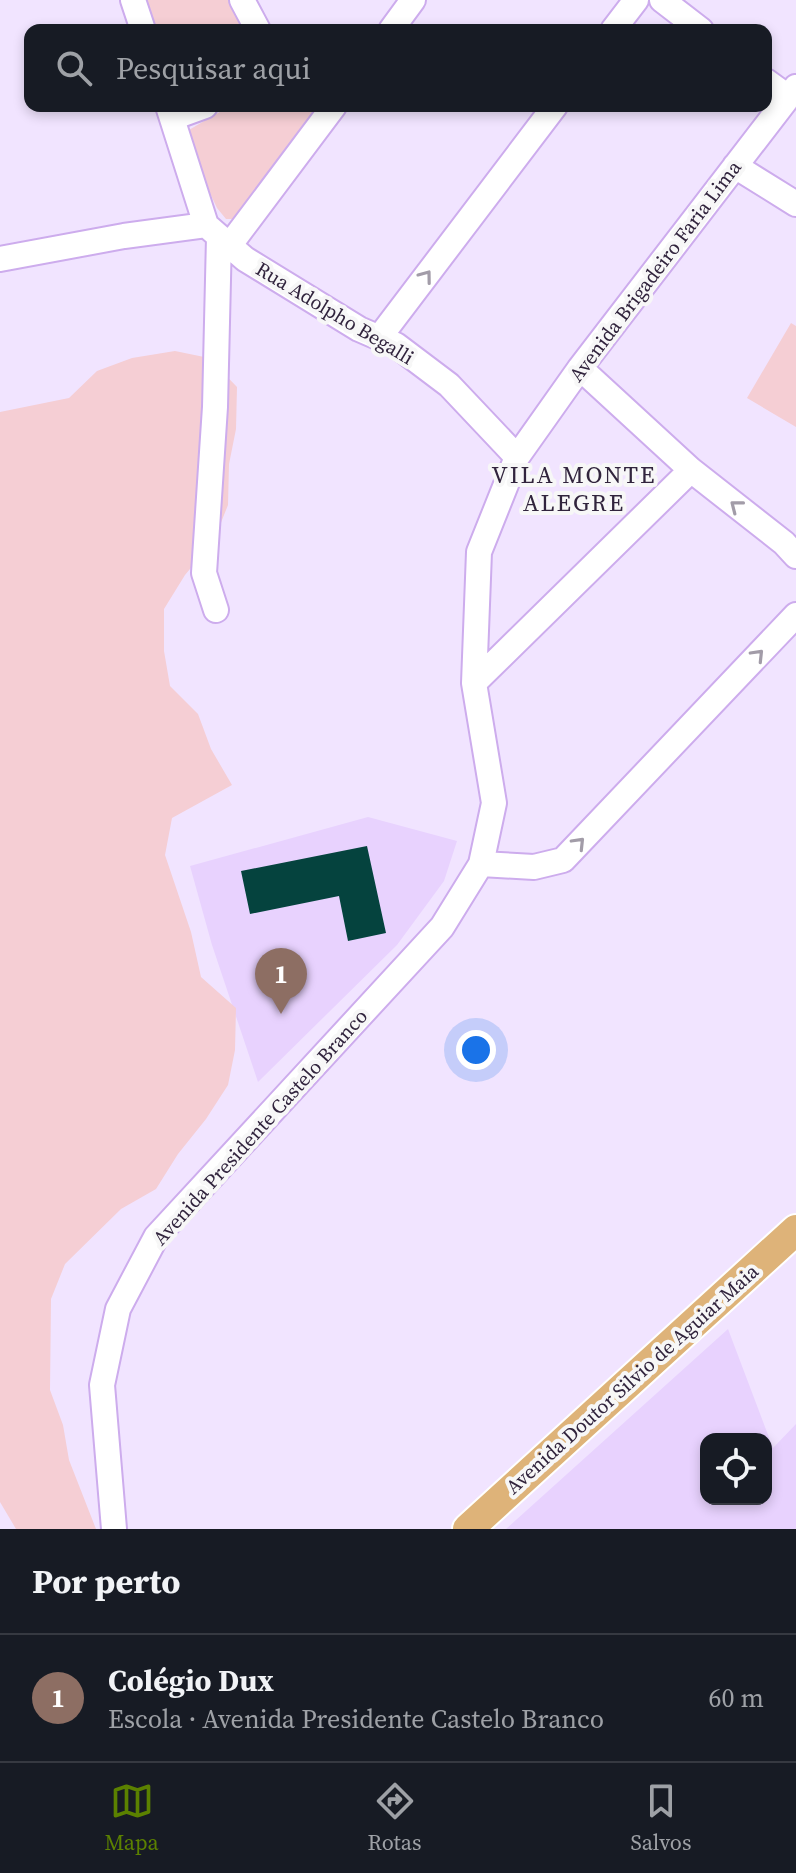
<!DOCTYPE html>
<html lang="pt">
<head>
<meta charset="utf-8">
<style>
	:root { --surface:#171b24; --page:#20242c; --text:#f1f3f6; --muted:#9ea1a6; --line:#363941; --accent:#5b8100 }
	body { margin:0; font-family:"Source Serif 4",serif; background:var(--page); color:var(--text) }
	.controls { position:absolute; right:24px; bottom:24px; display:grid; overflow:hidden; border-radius:16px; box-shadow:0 4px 12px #0003 }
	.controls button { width:72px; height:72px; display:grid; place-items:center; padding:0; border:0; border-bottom:2px solid var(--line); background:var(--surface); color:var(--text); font:40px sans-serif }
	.you { position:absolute; left:476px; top:1050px; width:28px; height:28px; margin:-20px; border:6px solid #fff; border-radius:50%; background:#1a73e8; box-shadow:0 0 0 12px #1a73e833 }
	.badge { display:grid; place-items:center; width:52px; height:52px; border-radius:50%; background:var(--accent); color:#fff; font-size:26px; font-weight:700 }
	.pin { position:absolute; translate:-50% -66px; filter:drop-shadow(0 2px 4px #0008) }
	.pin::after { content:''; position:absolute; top:42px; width:28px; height:24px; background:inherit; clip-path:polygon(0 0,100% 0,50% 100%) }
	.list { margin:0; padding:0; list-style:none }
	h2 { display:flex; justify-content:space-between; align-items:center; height:104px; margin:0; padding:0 32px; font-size:34px }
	h2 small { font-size:26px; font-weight:400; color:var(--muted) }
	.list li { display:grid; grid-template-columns:52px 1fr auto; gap:24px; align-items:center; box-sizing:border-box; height:128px; padding:0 32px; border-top:2px solid var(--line) }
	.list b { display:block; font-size:30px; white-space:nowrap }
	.list p { margin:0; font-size:26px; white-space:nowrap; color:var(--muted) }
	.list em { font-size:26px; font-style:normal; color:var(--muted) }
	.icon { flex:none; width:44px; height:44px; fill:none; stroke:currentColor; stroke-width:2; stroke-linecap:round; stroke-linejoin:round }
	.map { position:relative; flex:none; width:796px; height:1529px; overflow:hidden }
	.search { position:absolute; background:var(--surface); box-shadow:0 4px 12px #0003; left:24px; right:24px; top:24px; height:88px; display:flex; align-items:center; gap:20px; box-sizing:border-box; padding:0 28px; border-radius:16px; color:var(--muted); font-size:30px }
	.sheet { height:232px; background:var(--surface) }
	nav { display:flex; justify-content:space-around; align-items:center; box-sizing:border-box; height:112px; border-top:2px solid var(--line); background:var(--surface); font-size:22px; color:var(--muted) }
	nav a { display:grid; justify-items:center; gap:4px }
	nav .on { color:var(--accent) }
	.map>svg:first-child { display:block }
	.built { fill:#e8d2fe; fill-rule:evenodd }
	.green { fill:#f5ced4 }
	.building { fill:#05433e }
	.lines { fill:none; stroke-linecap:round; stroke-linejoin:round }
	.minor-casing { stroke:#cdaced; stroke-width:28 }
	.major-casing { stroke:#fff; stroke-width:34 }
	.minor { stroke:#fff; stroke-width:24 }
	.major { stroke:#deb379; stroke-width:30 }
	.oneway { stroke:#a29ca8 }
	.labels { text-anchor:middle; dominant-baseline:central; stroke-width:8; stroke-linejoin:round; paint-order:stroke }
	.street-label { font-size:20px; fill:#31243d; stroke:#f7f7f7 }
	.quarter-label { font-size:24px; letter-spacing:2px; fill:#31243d; stroke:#f7f7f7 }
</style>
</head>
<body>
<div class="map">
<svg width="796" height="1529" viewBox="0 0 796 1529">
	<rect width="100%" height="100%" fill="#f1e4ff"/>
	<path class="built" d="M368 817 457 841 444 881 397 945 258 1082 212 945 190 866Z
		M728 1329 773 1448 796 1424V1529H506ZM766 1439V1499H706V1439Z"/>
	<path class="green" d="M143 0H231L247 30H153Z
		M230 106H326L235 219H226L217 208 182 134Z
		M791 323 796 326V427L747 398Z
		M175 351 209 358 237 387 236 429 229 464 228 505 214 540 185 575 164 609V651L170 686 198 714 211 749 232 785 172 818 165 855 191 932 201 977 236 1008 235 1050 228 1085 206 1119 178 1154 156 1189 121 1209 65 1264 51 1299 50 1390 63 1425 69 1460 96 1529H16L0 1502V412L69 398 97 371 132 358Z"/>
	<path class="building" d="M367 846 386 933 348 941 339 896 250 914 241 871Z"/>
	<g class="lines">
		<g class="minor-casing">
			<path id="minor" d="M133 0 143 30
				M242 0 258 30
				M662 0 701 30
				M391 30 413 0
				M613 30 636 0
				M766 81 788 97
				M168 106 206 225 245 259 359 329 396 345 449 385 517 457
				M172 118 205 106
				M735 166 796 204
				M229 246 334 106
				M0 259 124 236 206 225
				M379 338 555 106
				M580 368 691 470 784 543 796 556
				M216 610 204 573 215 407 219 237
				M474 683 691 470
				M481 864 534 867 563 860 796 615
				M114 1529 102 1385 118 1309 156 1237 442 927 481 864 494 803 474 683 479 552 517 457 580 368 796 87"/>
		</g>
		<g class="major-casing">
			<path id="major" d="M468 1529 796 1230"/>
		</g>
		<use href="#minor" class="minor"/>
		<use href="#major" class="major"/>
	</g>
	<defs><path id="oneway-chevron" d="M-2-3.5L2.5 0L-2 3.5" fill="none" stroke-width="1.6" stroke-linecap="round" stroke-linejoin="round" transform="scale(2)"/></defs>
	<g class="oneway">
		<use href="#oneway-chevron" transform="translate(426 276) rotate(-53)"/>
		<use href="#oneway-chevron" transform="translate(736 506) rotate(-142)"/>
		<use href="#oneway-chevron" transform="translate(758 655) rotate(-46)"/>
		<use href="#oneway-chevron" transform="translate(579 843) rotate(-46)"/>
	</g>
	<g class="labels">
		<g class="street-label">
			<text transform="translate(655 271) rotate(-53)">Avenida Brigadeiro Faria Lima</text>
			<text transform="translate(335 313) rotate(31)">Rua Adolpho Begalli</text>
			<text transform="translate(260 1127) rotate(-48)">Avenida Presidente Castelo Branco</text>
			<text transform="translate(632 1379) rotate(-42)">Avenida Doutor Silvio de Aguiar Maia</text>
		</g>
		<g class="quarter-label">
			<text x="574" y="474">VILA MONTE<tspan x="574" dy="28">ALEGRE</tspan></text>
		</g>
	</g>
</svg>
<div class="controls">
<button><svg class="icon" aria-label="locate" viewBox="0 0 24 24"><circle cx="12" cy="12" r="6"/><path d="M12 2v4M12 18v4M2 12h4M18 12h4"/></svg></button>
</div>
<div class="you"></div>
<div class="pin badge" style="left:281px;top:1014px;background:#8d6e63">1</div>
<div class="search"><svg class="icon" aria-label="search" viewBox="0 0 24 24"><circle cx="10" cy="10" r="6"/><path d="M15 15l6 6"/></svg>Pesquisar aqui</div>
</div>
<section class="sheet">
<h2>Por perto<small></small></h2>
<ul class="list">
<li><span class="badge" style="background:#8d6e63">1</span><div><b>Colégio Dux</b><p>Escola · Avenida Presidente Castelo Branco</p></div><em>60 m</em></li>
</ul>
</section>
<nav>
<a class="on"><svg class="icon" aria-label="map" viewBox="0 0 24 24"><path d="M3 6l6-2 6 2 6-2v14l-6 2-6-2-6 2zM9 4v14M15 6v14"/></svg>Mapa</a>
<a><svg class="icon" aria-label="directions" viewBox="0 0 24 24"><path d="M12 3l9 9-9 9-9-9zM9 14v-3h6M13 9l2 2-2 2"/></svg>Rotas</a>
<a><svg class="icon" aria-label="saved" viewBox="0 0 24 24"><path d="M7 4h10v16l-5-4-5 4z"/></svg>Salvos</a>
</nav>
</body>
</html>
